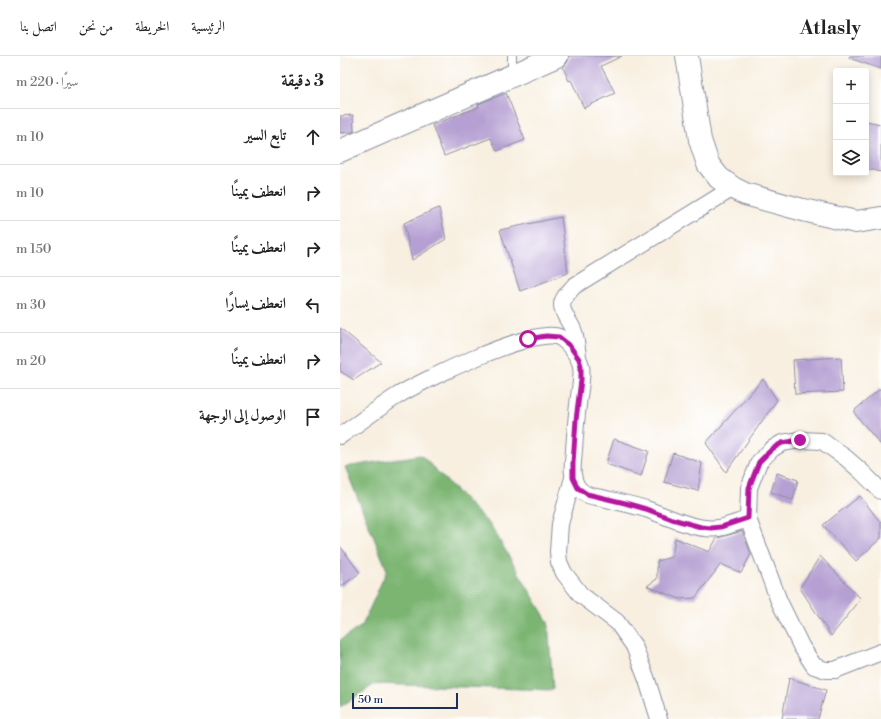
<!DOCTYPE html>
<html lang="ar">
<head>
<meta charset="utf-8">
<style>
	:root { --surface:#fff; --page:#f2f2f2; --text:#222; --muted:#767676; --line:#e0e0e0 }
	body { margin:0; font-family:"Libre Bodoni",Amiri,serif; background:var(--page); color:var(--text); direction:rtl }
	.controls { position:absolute; right:12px; top:12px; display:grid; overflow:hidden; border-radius:4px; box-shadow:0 2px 10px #0003 }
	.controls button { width:36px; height:36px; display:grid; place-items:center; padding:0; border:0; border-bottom:1px solid var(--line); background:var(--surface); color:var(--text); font:20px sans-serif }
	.scale { position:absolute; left:12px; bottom:10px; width:106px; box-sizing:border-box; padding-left:4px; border:2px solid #1b2f5e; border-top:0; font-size:11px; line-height:14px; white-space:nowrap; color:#1b2f5e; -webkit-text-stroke:3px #fff; paint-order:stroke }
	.stop { position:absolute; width:12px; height:12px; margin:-9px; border:3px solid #b5179e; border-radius:50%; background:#fff }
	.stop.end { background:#b5179e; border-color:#fff; box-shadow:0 1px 4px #0008 }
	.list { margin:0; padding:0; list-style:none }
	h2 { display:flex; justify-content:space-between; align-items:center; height:52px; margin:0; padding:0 16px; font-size:17px }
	h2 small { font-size:13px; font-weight:400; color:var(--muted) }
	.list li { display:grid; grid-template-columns:26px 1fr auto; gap:12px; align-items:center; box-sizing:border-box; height:56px; padding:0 16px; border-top:1px solid var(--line) }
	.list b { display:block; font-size:15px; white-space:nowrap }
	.list em { font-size:13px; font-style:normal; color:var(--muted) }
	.icon { flex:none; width:22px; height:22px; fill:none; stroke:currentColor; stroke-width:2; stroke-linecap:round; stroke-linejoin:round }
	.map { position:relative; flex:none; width:541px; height:663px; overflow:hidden; direction:ltr }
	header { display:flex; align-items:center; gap:24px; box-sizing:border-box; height:56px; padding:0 20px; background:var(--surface); border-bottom:1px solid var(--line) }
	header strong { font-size:19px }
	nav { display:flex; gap:22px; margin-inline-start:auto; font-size:14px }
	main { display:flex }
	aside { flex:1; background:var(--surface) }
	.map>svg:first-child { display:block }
	.forest { fill:#7cb572; stroke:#4c7268 }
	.building { fill:#b6a0d3 }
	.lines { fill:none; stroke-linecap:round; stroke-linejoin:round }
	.lane-casing { stroke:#8a8f9f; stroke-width:10 }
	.street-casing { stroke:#8a8f9f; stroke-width:18 }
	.secondary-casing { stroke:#8a8f9f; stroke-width:24 }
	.lane { stroke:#fff; stroke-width:8 }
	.street { stroke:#fff; stroke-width:16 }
	.secondary { stroke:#fff; stroke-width:22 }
	.route { stroke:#b5179e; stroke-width:5 }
</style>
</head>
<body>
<header>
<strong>Atlasly</strong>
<nav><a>الرئيسية</a><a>الخريطة</a><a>من نحن</a><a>اتصل بنا</a></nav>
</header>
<main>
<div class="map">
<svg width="541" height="663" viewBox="0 0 541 663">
	<rect width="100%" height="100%" fill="#fff"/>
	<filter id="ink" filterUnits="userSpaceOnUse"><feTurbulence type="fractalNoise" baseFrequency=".025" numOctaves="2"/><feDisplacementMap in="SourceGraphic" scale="8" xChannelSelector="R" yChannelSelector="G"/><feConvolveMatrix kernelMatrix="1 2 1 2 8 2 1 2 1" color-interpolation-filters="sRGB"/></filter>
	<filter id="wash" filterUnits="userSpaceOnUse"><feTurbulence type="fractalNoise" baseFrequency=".012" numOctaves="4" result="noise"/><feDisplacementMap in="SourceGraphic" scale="16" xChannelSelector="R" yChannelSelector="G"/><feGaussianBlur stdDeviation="0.9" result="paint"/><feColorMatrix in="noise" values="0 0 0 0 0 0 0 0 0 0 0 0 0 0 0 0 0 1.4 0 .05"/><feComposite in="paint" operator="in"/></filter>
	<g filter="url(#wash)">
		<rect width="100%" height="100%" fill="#f8efe0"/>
		<path class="forest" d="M81 399 151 470 208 566 213 634 35 628 0 651V584L22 570 47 514 5 411Z"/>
		<g id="blocks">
			<path class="building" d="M230 0H282L261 10 275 37 244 52 231 24 229 25 223 11 227 7Z
				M510 0H541V13L509 2Z
				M166 37 185 84 157 95 151 82 104 100 92 69 139 51 138 48Z
				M13 59 14 75 12 76 0 77V60Z
				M526 65 541 68V116L526 112Z
				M99 152 106 183 72 204 64 167Z
				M221 161 228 217 180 235 160 174Z
				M0 272 41 306 14 324 0 315Z
				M501 301 503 336 455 338 453 304Z
				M423 323 437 344 386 416 366 387Z
				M541 332V389L515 358V354Z
				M274 383 309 395 301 420 266 408Z
				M333 397 362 407 358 435 324 426Z
				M437 417 458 424 453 444 431 436Z
				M520 440 541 467V482L516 505 483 469Z
				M402 475 411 498 401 517 381 508 355 542 340 543 307 530 317 523V505L332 501 335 482 369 496 377 482 385 480Z
				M0 490 20 517 0 531Z
				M480 500 521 543 491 580 460 532Z
				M449 622 486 634 478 663H442Z"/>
		</g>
	</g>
	<g filter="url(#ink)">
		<use href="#blocks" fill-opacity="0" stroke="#8a8f9f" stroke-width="1"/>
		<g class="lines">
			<g class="lane-casing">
				<path id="lane" d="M172 0V17"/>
			</g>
			<g class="street-casing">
				<path id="street" d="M238 301C237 292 236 284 234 276 231 267 222 258 222 249 222 242 230 235 234 230L393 132
					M0 380C19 367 37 353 57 340 81 325 195 270 219 281 228 286 239 300 241 310 243 322 239 336 238 349 236 364 235 379 234 394 233 406 230 421 238 432 240 434 245 438 248 439 253 441 260 441 266 443 279 446 293 449 306 453 329 461 355 475 379 472 389 470 398 466 408 463
					M233 422 220 468 218 496 219 506 224 517 241 539 277 566 294 590 307 624 319 663
					M541 435 522 416 506 402 482 385 460 384 442 387 432 393 419 406 409 432 408 463 439 545 461 590 474 610 486 614H495L541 596"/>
			</g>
			<g class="secondary-casing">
				<path id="secondary" d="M347 0 360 84 368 108 379 122 393 132 405 138 463 154 516 166 541 162
					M0 95 217 0"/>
			</g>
			<use href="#lane" class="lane"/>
			<use href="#street" class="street"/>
			<use href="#secondary" class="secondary"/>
		</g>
	</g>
	<g class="lines" filter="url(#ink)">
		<path class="route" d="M188 283 206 280 219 281 229 289 239 303 241 310V324L236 364 233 407V422L238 432 247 438 285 447 306 453 332 463 361 471 371 472 381 471 408 462 409 432 419 406 432 393 442 387 460 384"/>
	</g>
</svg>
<div class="controls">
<button>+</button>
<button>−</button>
<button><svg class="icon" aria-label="layers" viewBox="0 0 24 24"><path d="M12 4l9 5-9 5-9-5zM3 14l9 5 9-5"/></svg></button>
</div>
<div class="scale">50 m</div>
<div class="stop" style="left:188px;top:283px"></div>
<div class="stop end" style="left:460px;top:384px"></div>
</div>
<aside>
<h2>3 دقيقة<small>سيرًا · 220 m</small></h2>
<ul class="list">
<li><svg class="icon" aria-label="ahead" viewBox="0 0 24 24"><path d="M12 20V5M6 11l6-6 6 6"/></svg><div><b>تابع السير</b></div><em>10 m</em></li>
<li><svg class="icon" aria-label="right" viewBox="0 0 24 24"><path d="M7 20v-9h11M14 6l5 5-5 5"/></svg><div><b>انعطف يمينًا</b></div><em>10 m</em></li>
<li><svg class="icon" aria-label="right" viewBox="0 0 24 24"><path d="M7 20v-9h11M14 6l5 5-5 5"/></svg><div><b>انعطف يمينًا</b></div><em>150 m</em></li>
<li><svg class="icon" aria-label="left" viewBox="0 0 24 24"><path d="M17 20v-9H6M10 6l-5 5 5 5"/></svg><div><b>انعطف يسارًا</b></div><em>30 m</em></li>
<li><svg class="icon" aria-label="right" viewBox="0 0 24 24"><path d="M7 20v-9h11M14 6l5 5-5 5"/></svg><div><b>انعطف يمينًا</b></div><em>20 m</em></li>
<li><svg class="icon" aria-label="arrive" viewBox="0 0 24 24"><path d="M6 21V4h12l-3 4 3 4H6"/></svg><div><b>الوصول إلى الوجهة</b></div></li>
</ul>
</aside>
</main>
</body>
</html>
